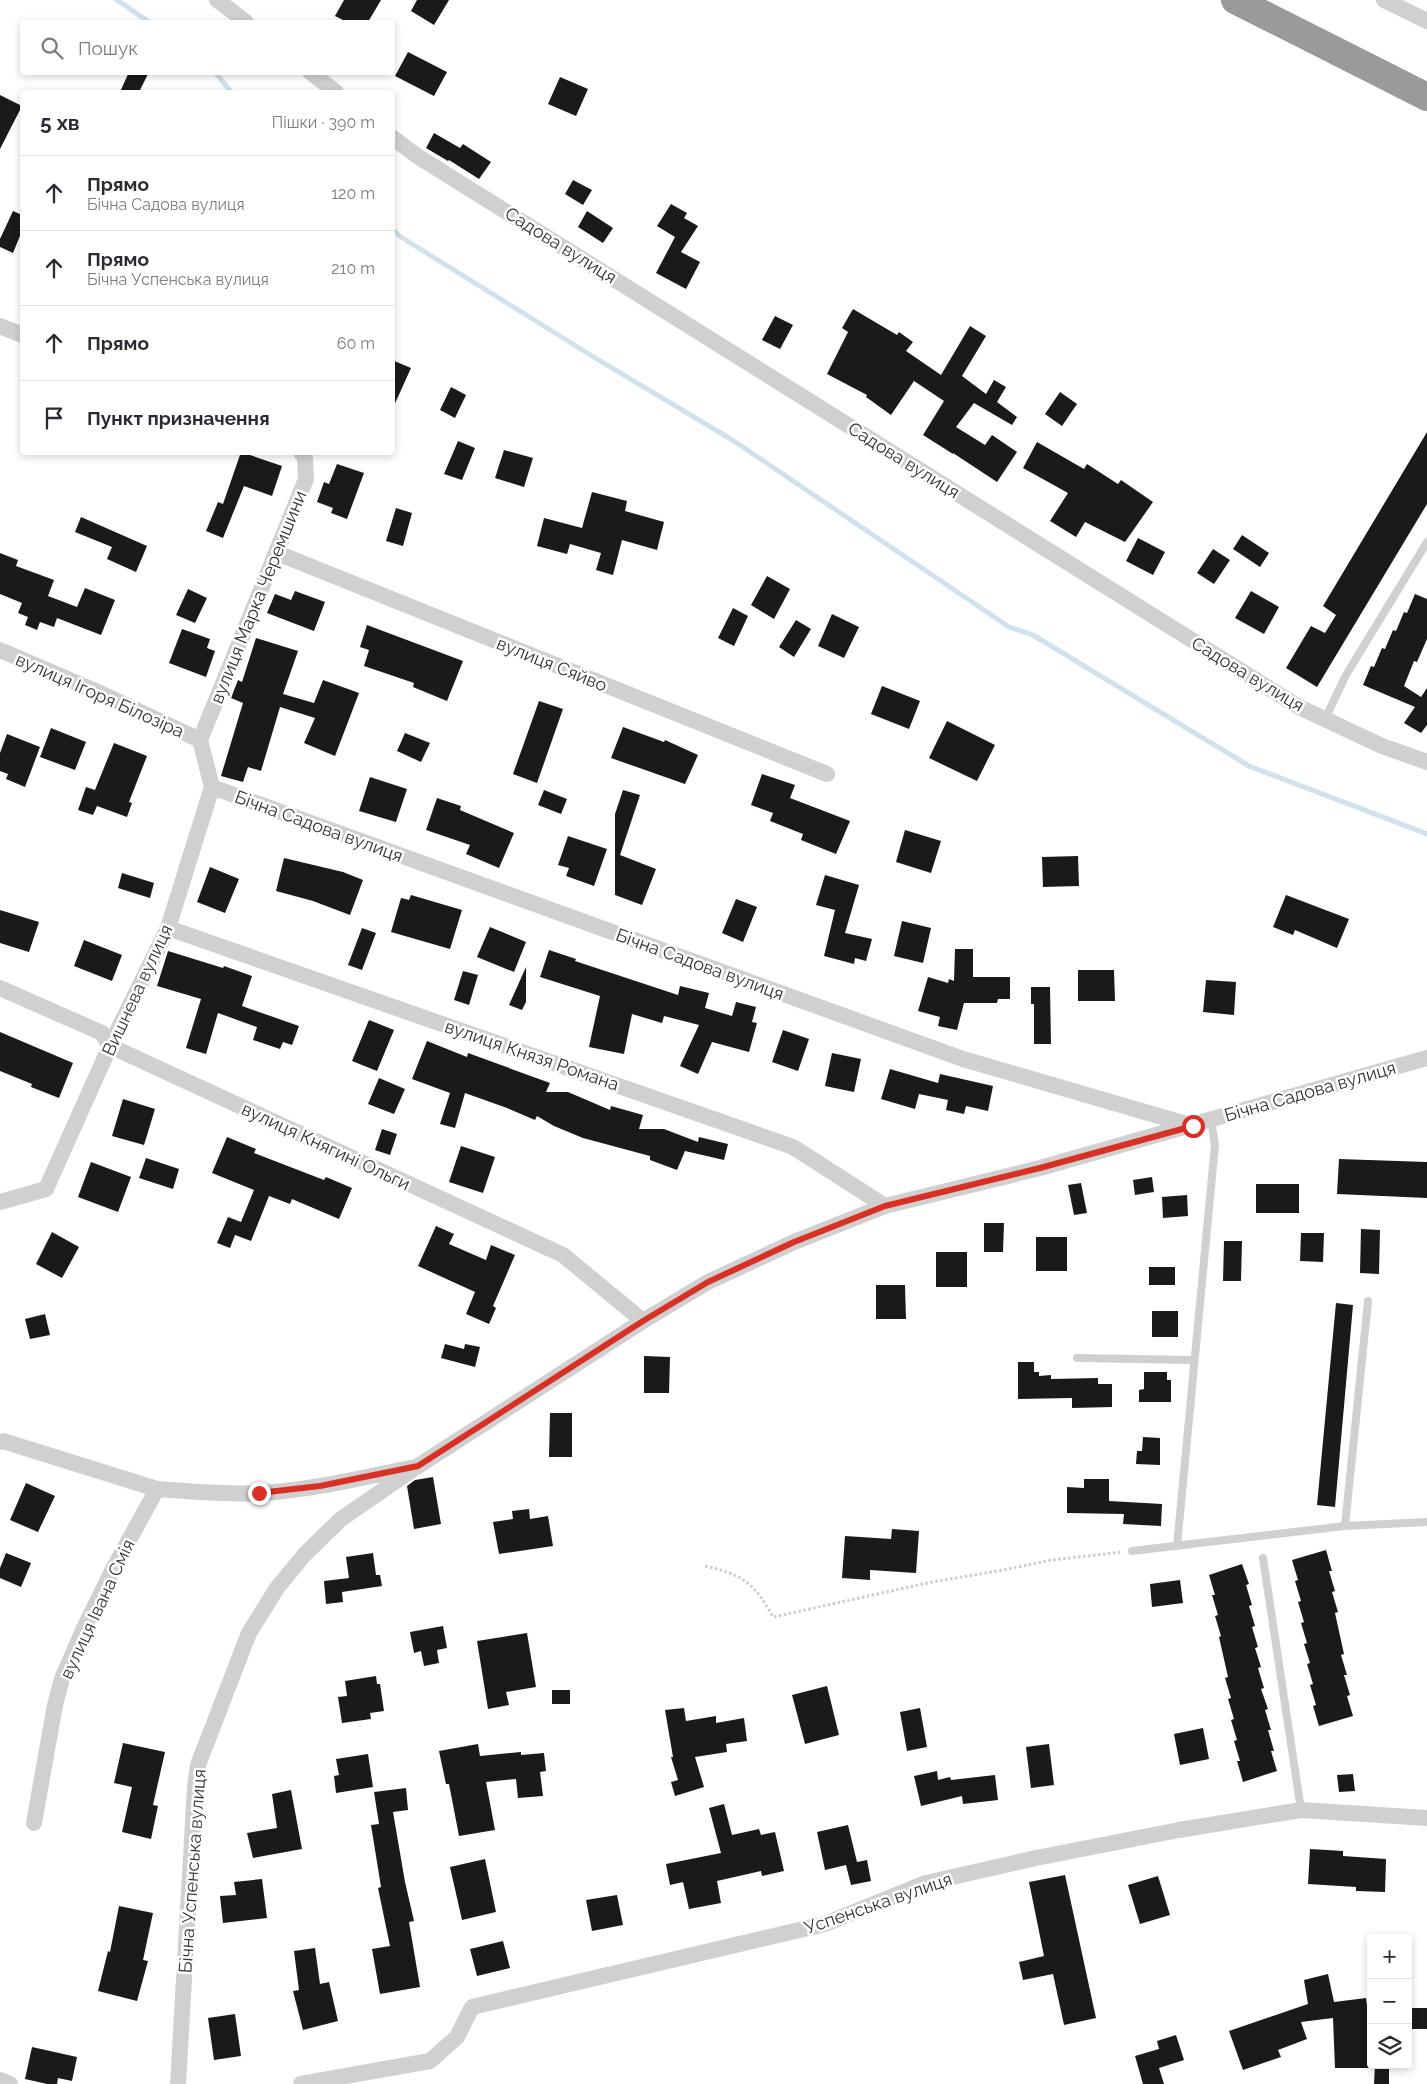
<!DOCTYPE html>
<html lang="uk">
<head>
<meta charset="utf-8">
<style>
	:root { --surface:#fff; --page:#f2f2f3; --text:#2b2b33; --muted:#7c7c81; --line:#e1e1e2 }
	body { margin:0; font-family:Raleway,sans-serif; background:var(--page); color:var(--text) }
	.controls { position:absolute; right:15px; bottom:15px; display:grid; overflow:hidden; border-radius:5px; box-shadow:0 2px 8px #0003 }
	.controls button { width:45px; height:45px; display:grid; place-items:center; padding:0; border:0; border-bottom:1px solid var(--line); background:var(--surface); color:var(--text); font:25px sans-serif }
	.stop { position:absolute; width:15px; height:15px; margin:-11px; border:4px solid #d93025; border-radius:50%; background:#fff }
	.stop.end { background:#d93025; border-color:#fff; box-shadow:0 1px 5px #0008 }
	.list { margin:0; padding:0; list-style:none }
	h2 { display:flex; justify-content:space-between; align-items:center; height:65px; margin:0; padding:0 20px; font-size:21px }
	h2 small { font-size:16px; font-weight:400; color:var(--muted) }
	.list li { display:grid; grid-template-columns:32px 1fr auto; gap:15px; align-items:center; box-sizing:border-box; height:75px; padding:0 20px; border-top:1px solid var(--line) }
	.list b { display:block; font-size:19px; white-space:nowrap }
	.list p { margin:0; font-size:16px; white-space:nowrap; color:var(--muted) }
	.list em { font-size:16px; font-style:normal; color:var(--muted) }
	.icon { flex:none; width:28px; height:28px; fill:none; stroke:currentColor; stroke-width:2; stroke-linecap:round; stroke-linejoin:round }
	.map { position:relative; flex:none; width:1427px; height:2084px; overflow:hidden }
	.search { position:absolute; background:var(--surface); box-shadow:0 2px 8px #0003; left:20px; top:20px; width:375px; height:55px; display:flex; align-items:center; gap:12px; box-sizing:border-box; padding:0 18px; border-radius:5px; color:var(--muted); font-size:19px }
	.panel { position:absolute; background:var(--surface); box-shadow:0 2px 8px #0003; left:20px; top:90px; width:375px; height:365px; border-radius:5px }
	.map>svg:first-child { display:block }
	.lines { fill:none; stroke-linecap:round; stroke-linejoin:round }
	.stream { stroke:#cfe2ee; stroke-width:5 }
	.building { fill:#1a1a1a }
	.path { stroke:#cdcdcd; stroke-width:3; stroke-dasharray:2.5 2.5; stroke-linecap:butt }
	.lane { stroke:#d0d0d0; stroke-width:8 }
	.street { stroke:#d0d0d0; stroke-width:16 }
	.highway { stroke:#9a9a9a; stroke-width:28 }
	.route { stroke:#d93025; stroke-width:6 }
	.labels { text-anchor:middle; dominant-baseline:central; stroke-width:5; stroke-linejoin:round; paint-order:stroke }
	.street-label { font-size:18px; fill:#333; stroke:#fff }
</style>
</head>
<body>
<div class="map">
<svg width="1427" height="2084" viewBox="0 0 1427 2084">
	<rect width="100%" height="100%" fill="#fff"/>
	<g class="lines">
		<path class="stream" d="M117 0 149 22
			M215 72 231 92
			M392 229 401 237 592 356 734 441 1009 627 1033 635 1249 766 1427 834"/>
	</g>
	<path class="building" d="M344 0H381L368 22H347L335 16Z
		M417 0H449L434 25 411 11Z
		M408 52 447 72 434 96 395 76Z
		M129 72H149L139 92H120Z
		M560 77 588 89 576 116 548 104Z
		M0 95 22 106 0 149Z
		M434 133 460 148 463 144 491 162 479 179 449 160 448 161 426 148Z
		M573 180 592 190 583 205 565 194Z
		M671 204 687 213 684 218 698 226 681 252 700 262 686 289 656 273 675 237 657 226Z
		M13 211 22 215V231L13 253 0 247V239Z
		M587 211 613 228 603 243 578 227Z
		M853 309 897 335 899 332 913 342 906 351 941 375 970 326 986 336 962 376 986 394 994 380 1006 387 997 402 1017 417 1012 425 974 403 956 427 985 445 992 435 1017 452 997 482 953 453V454L923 435 944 401 914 381 891 415 866 397 867 395 827 374 848 332 842 328Z
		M775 316 793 325 780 349 762 340Z
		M392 360 411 368 392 410Z
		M451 387 466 395 455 418 440 410Z
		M1060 392 1077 404 1062 426 1045 414Z
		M1427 432V504L1317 687 1286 668 1311 626 1325 633 1336 615 1323 606Z
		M458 441 475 448 462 480 444 474Z
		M1037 442 1084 469 1087 464 1118 484 1121 480 1153 502 1125 542 1085 522 1076 537 1050 521 1068 493 1023 468Z
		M504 450 533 458 524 487 495 478Z
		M241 452 282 466 272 496 244 486 223 538 206 531 218 502 223 504Z
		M337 464 364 473 347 519 331 513 333 508 317 502 324 482 329 484Z
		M592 492 627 501 625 511 664 522 657 550 622 540 613 575 596 570 601 553 570 544 567 554 537 546 544 518 582 528Z
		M396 508 412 513 403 546 386 541Z
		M81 517 147 546 136 572 107 559 112 547 75 532Z
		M1242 535 1269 553 1260 567 1233 549Z
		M1138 538 1165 552 1153 575 1126 561Z
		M1213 549 1230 560 1214 584 1197 573Z
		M0 553 18 560 16 566 54 580 48 596 77 607 85 588 115 600 101 635 57 618 54 627 40 622 37 630 25 625 28 617 18 613 22 603 0 594Z
		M767 576 790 589 774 619 751 605Z
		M188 589 207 598 195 623 176 615Z
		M295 591 325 602 314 631 267 613 275 594 291 600Z
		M1251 591 1279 607 1264 634 1235 618Z
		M1415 594 1427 599V639L1417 662 1414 661 1404 686 1421 697 1427 688V725L1421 733 1404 723 1415 707 1363 685 1371 666 1374 667 1382 648 1385 649 1393 630 1396 631 1404 612 1407 613Z
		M733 608 748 616 734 646 718 638Z
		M832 614 859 627 844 658 818 646Z
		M796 620 811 629 794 657 779 647Z
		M367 625 463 661 447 701 413 687 414 683 364 666 369 650 360 647Z
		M182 629 210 639 207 648 215 651 206 677 169 663Z
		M256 638 298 651 283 694 314 703 323 680 359 693 335 756 304 743 315 718 280 707 261 771 248 767 243 782 221 776 243 703 231 698 238 680 242 682Z
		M882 686 920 701 909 729 871 714Z
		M539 701 563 709 537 783 513 774Z
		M947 721 995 745 977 781 929 758Z
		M623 727 664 742 665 740 698 755 685 784 611 758Z
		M51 728 86 742 75 770 40 757Z
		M405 733 430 743 421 762 397 751Z
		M7 734 40 747 25 787 6 779 8 774 0 771V753Z
		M114 743 147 756 129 802 132 803 127 817 97 806 93 815 78 810 86 787 95 790Z
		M762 774 795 785 790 798 850 821 836 854 801 840 803 834 770 821 773 813 751 805Z
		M370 777 407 789 396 822 359 811Z
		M544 790 567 799 561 814 538 805Z
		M623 790 640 795 620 855 656 869 642 905 615 895V814Z
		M437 798 461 806 460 810 514 833 499 868 466 854 470 845 426 830Z
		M905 830 941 841 931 873 896 862Z
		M568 836 607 849 594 886 566 876 569 868 558 865Z
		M1078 856 1079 886 1043 887 1042 857Z
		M284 858 343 872 363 880 350 915 313 901 276 891Z
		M210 867 239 879 225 913 197 902Z
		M122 873 154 883 150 898 118 888Z
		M825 875 859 885 845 933 872 939 866 961 855 958 854 964 824 956 835 910 816 905Z
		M411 895 462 910 450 949 391 932 401 898 409 900Z
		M1286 895 1349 919 1337 948 1295 930 1293 935 1273 927Z
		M736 899 757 907 743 942 722 933Z
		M0 910 39 922 29 952 0 943Z
		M902 921 931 928 923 963 894 956Z
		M490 927 526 942 514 972 477 957Z
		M362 928 376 933 362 970 348 965Z
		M84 940 122 955 112 981 74 966Z
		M955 949H973V977H1010V999H998L997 1003H964L957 1030 938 1026 940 1017 918 1011 928 977 948 983 949 979 954 981Z
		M549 950 576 959 575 961 678 995 680 986 709 993 705 1008 732 1016 736 1002 756 1007 752 1022 757 1023 749 1052 712 1042 698 1074 680 1066 699 1025 664 1016 662 1023 632 1014 624 1054 589 1047 600 996 540 977Z
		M168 951 223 968 224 966 252 976 242 1006 299 1026 292 1045 283 1042 280 1049 253 1040 257 1027 218 1013 206 1054 186 1048 201 999 157 986Z
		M526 967V1002L522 1010 509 1005Z
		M1078 970H1114L1115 1001H1078Z
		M463 971 478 975 469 1005 454 1000Z
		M1206 980 1236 982 1234 1015 1203 1012Z
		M1031 987H1050L1051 1044H1034V1004H1031Z
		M369 1020 394 1030 377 1071 352 1061Z
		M783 1030 809 1039 798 1071 772 1062Z
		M0 1032 73 1063 59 1098 31 1087 32 1084 0 1071Z
		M427 1041 467 1057 468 1053 550 1083 546 1092H568L610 1110 611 1106 643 1115 639 1129H664L698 1142 699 1137 728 1144 724 1160 685 1151 677 1170 650 1160V1156L583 1138 554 1126 537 1116 535 1120 507 1108 465 1093 455 1128 440 1124 450 1093 412 1079Z
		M832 1053 861 1059 854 1092 825 1086Z
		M890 1069 938 1083 940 1074 993 1086 988 1111 966 1106 964 1114 946 1110 948 1100 919 1094 915 1109 881 1099Z
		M379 1078 405 1089 394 1114 368 1104Z
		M123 1099 155 1109 144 1145 112 1136Z
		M382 1129 397 1134 390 1155 375 1150Z
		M227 1137 256 1149 254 1153 324 1180 326 1177 352 1188 339 1219 292 1199 290 1204 269 1196 251 1241 235 1235 230 1248 217 1243 228 1217 241 1222 254 1190 212 1173Z
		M461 1146 495 1157 483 1193 449 1182Z
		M146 1158 179 1169 173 1189 139 1178Z
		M1339 1159 1427 1162V1198L1337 1194Z
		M91 1162 131 1177 118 1212 78 1197Z
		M1152 1177 1154 1192 1135 1195 1133 1180Z
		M1081 1183 1087 1213 1074 1215 1068 1185Z
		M1256 1184H1299V1213H1256Z
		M1187 1195 1188 1216 1163 1218 1162 1197Z
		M984 1223H1004L1003 1252H984Z
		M436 1226 454 1234 449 1244 486 1260 491 1245 515 1255 493 1306 496 1308 489 1324 466 1314 475 1292 418 1266Z
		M1361 1229 1380 1230 1379 1274 1360 1273Z
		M52 1232 79 1247 62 1278 36 1264Z
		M1301 1233H1324L1323 1262 1300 1261Z
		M1036 1237H1067V1271H1036Z
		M1224 1241H1242L1241 1281H1223Z
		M936 1252H967V1287H936Z
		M1149 1267H1175V1285H1149Z
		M876 1285H905L906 1319H876Z
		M1336 1303 1353 1305 1335 1507 1317 1505Z
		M1152 1311H1178V1337H1152Z
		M45 1314 50 1335 30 1339 25 1319Z
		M445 1344 464 1349 465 1344 480 1347 475 1367 441 1358Z
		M644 1356 670 1357 669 1393H644Z
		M1018 1362H1034V1372H1039V1376L1051 1375V1379L1098 1378V1384H1112V1407L1072 1408V1398L1018 1399Z
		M1144 1372H1167V1380H1171V1402H1139V1390L1144 1389Z
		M550 1413H572V1457H549Z
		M1143 1437 1160 1438V1465L1136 1464 1137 1451H1142Z
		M433 1477 441 1524 414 1529 407 1486 415 1480Z
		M1084 1479H1109V1501L1162 1504 1161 1526 1123 1524 1124 1514 1067 1513V1487L1084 1488Z
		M26 1483 55 1496 38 1532 10 1520Z
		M529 1509 530 1519 548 1516 553 1546 499 1554 493 1522 513 1519 512 1511Z
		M892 1529 919 1531 916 1573 870 1570V1580L842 1578 845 1536 891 1539Z
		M1326 1550 1332 1571H1329L1335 1591 1332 1592 1338 1612 1335 1613 1344 1654 1341 1655 1347 1675H1344L1350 1695 1347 1696 1353 1716 1319 1726 1313 1706 1316 1705 1310 1685 1313 1684 1307 1664 1310 1663 1304 1644 1307 1643 1301 1623 1304 1622 1298 1602 1301 1601 1295 1581 1298 1580 1292 1560Z
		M6 1553 31 1563 21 1587 0 1578V1568Z
		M373 1553 376 1575H380L382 1586 342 1592 343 1602 326 1604 324 1581 349 1578 346 1557Z
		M1242 1564 1249 1584 1246 1585 1252 1605 1249 1606 1255 1626 1252 1627 1258 1647 1255 1648 1261 1667 1258 1668 1264 1688 1261 1689 1268 1709 1265 1710 1271 1730H1268L1274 1751H1271L1277 1771 1243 1782 1237 1761H1240L1234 1741 1237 1740 1231 1720 1234 1719 1228 1699 1231 1698 1225 1678 1228 1677 1219 1637 1221 1636 1215 1616 1218 1615 1212 1595H1215L1209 1575Z
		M1180 1580 1183 1603 1152 1607 1150 1584Z
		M443 1626 447 1648 437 1650 439 1663 424 1666 421 1651 414 1653 410 1632Z
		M527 1633 536 1687 506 1692 509 1705 488 1709 477 1641Z
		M376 1676 377 1684H380L384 1711 370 1713 371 1719 342 1723 338 1697 347 1696 345 1681Z
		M827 1686 839 1735 805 1744 792 1695Z
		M552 1690H570V1704H552Z
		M684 1708 686 1721 716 1716V1723L744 1718 747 1741 726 1744 727 1752 695 1757 704 1787 675 1796 671 1782 678 1780 671 1757H673L665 1710Z
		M920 1708 927 1747 907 1751 900 1712Z
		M1203 1728 1209 1759 1180 1765 1174 1734Z
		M123 1743 165 1752 153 1805 158 1806 151 1839 122 1832 132 1787 114 1783Z
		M478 1744 480 1756 521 1752V1755L544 1753 546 1771 540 1772 543 1796 518 1798 516 1779 486 1782 495 1830 459 1836 449 1784H446L439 1751Z
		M1049 1744 1054 1785 1031 1788 1026 1747Z
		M368 1754 373 1787 336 1793 334 1776 339 1775 336 1759Z
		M937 1771 938 1780 950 1777 951 1780 995 1775 998 1800 963 1804 962 1796 921 1806 914 1776Z
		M1353 1774 1355 1791 1339 1792 1337 1775Z
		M406 1788 408 1810 393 1812 405 1882 414 1921 409 1922 420 1987 380 1994 372 1949 390 1946 378 1888 381 1887 371 1825 379 1824 374 1792Z
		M291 1790 302 1849 253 1858 247 1833 277 1828 272 1794Z
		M724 1804 732 1835 759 1829 761 1835 775 1832 784 1871 762 1876 761 1871 717 1881 721 1903 689 1909 683 1882 670 1885 666 1864 721 1853 709 1808Z
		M848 1825 857 1862 867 1860 871 1881 851 1885 846 1865 825 1870 817 1832Z
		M1310 1849 1343 1851V1856L1386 1859 1385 1892 1356 1891V1887L1308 1884Z
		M485 1859 496 1912 462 1920 450 1867Z
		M1065 1875 1096 2018 1064 2025 1053 1974 1023 1980 1019 1962 1044 1956 1029 1882Z
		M1158 1876 1170 1915 1140 1924 1128 1885Z
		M262 1879 267 1918 223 1923 220 1896 236 1895 234 1882Z
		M617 1895 623 1925 592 1931 586 1900Z
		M119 1906 153 1913 143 1960 148 1961 137 2001 98 1991 108 1951 110 1952Z
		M503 1941 510 1968 477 1976 470 1949Z
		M315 1948 320 1984 329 1982 338 2021 303 2030 293 1991 299 1990 294 1951Z
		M1328 1974 1334 2002 1366 1998 1370 2027 1371 2068H1335L1333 2018 1301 2022 1307 2039 1278 2050 1281 2057 1243 2070 1229 2031 1308 2004 1304 1980Z
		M1410 2008H1427V2029H1411Z
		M235 2014 241 2056 214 2060 208 2018Z
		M1176 2035 1184 2060 1159 2068 1164 2084H1143L1135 2056 1159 2049 1157 2041Z
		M32 2047 77 2057 72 2081 58 2078 57 2084H47L25 2079Z
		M1375 2065H1389V2084H1374Z"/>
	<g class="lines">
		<path class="path" d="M705 1566C744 1575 754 1583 773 1617L932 1582 998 1571 1052 1560 1122 1552"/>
		<path class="lane" d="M1325 719 1346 675 1427 542
			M1077 1358 1194 1360
			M1345 1526 1368 1301
			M1177 1546 1215 1145 1211 1120
			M1132 1551 1345 1526 1427 1522
			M1263 1558 1301 1810"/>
		<path class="street" d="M217 0 246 22
			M1384 0 1427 21
			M310 72 336 92
			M392 137 417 156 1299 707 1382 746 1427 762
			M0 326 22 335
			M277 553 827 774
			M0 650 98 692 200 740
			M200 740 306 479 305 458 301 452
			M212 787 963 1059 1193 1126
			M168 928 793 1147 885 1206
			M0 988 102 1033 110 1046 563 1255 643 1321
			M0 1202 46 1189 110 1046 168 928 212 787 200 740
			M0 1442 3 1441 157 1489C191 1491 227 1495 260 1493 311 1490 361 1478 410 1468
			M34 1823 55 1705 62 1679 84 1628 112 1571 157 1489
			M0 2080 10 2084
			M178 2084 195 1787 198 1765 249 1633 277 1588 305 1554 341 1519 418 1466 643 1321 708 1282 794 1242 885 1206 1040 1168 1427 1058
			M301 2084 430 2061 457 2037 472 2007 825 1924 926 1883 1036 1858 1179 1830 1301 1810 1427 1818"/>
		<path class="highway" d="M1235 0 1427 97"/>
	</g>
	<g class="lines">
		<path class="route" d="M259 1493 320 1486 418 1466 643 1321 708 1282 794 1242 885 1206 1040 1168 1193 1126"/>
	</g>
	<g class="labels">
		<g class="street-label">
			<text transform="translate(561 245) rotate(32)">Садова вулиця</text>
			<text transform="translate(904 460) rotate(32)">Садова вулиця</text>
			<text transform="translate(258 597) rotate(-68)">вулиця Марка Черемшини</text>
			<text transform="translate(552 664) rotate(22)">вулиця Сяйво</text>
			<text transform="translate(1248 674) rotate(31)">Садова вулиця</text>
			<text transform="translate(100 695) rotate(24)">вулиця Ігоря Білозіра</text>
			<text transform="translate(319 826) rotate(20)">Бічна Садова вулиця</text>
			<text transform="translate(700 964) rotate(20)">Бічна Садова вулиця</text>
			<text transform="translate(137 990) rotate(-65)">Вишнева вулиця</text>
			<text transform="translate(532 1055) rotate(19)">вулиця Князя Романа</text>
			<text transform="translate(1310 1091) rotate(-16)">Бічна Садова вулиця</text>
			<text transform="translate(326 1146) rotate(25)">вулиця Княгині Ольги</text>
			<text transform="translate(97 1609) rotate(-65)">вулиця Івана Смія</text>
			<text transform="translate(192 1871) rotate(-86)">Бічна Успенська вулиця</text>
			<text transform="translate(878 1903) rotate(-19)">Успенська вулиця</text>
		</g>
	</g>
</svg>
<div class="controls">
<button>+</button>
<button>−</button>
<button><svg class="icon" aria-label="layers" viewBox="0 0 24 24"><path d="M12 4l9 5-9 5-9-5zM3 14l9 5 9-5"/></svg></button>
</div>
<div class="stop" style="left:1193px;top:1126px"></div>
<div class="stop end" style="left:259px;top:1493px"></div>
<div class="search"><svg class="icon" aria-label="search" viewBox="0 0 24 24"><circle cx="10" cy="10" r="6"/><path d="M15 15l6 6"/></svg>Пошук</div>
<section class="panel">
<h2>5 хв<small>Пішки · 390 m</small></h2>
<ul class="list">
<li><svg class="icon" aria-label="ahead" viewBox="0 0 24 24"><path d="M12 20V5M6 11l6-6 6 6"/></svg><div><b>Прямо</b><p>Бічна Садова вулиця</p></div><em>120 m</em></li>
<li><svg class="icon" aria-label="ahead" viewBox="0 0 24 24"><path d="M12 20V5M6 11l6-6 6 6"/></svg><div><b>Прямо</b><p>Бічна Успенська вулиця</p></div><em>210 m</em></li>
<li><svg class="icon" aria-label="ahead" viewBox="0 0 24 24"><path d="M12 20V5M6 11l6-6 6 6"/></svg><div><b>Прямо</b></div><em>60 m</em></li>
<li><svg class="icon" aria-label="arrive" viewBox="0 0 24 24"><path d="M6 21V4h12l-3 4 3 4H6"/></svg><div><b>Пункт призначення</b></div></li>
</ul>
</section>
</div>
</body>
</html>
